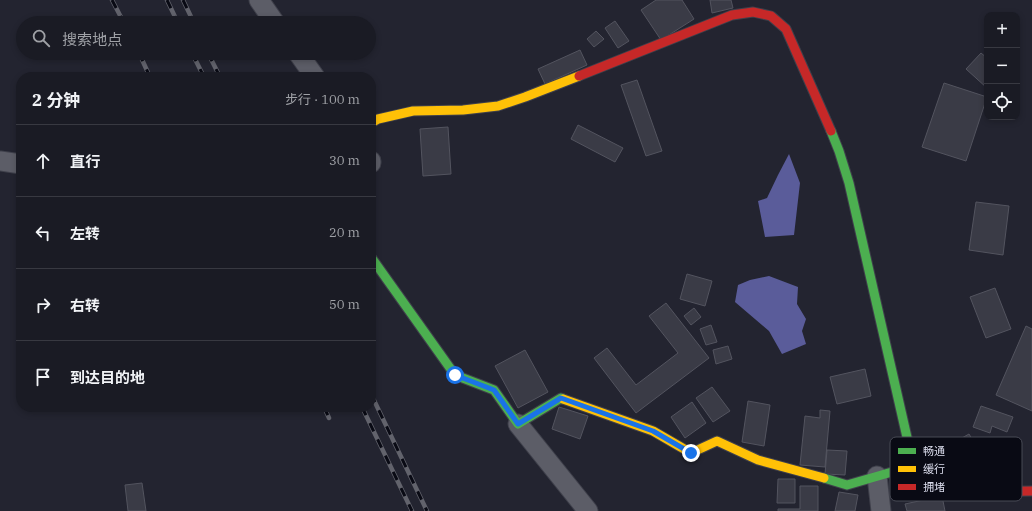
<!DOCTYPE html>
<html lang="zh">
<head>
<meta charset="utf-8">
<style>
	:root { --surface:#1a1b24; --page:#23242c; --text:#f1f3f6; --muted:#9fa1a6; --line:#383941 }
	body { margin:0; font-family:"IBM Plex Serif","Noto Sans SC",serif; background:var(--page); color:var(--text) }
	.controls { position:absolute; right:12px; top:12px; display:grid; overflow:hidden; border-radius:8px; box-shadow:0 2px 6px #0003 }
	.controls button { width:36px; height:36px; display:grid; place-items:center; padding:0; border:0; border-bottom:1px solid var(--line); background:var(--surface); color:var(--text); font:20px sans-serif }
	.stop { position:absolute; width:12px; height:12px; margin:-9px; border:3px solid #1a73e8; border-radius:50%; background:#fff }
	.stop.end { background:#1a73e8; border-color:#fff; box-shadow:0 1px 4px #0008 }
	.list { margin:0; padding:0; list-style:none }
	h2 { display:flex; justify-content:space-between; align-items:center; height:52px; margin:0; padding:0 16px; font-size:17px }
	h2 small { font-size:13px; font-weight:400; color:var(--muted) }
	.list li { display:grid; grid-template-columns:26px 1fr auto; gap:12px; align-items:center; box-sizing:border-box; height:72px; padding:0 16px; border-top:1px solid var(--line) }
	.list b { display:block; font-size:15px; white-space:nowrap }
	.list em { font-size:13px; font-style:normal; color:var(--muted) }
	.icon { flex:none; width:22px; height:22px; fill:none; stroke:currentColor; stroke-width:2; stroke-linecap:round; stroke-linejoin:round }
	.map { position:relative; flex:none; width:1032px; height:511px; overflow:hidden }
	.search { position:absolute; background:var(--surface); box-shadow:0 2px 6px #0003; left:16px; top:16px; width:360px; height:44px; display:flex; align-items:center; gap:10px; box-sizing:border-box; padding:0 14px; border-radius:22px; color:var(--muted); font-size:15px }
	.panel { position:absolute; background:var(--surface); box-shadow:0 2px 6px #0003; left:16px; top:72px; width:360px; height:340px; border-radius:16px }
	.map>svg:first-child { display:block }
	.water { fill:#5a5c9a }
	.building { fill:#3a3b46; stroke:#53545f }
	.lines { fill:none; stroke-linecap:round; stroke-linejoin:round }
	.street-casing { stroke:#3f404b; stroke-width:21 }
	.fast-casing { stroke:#3f404b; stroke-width:11 }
	.slow-casing { stroke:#3f404b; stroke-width:11 }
	.jam-casing { stroke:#3f404b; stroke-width:11 }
	.street { stroke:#5c5d67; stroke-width:19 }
	.fast { stroke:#4caf50; stroke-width:9 }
	.slow { stroke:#ffc107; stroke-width:9 }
	.jam { stroke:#c62828; stroke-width:9 }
	.rail-casing { stroke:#62636c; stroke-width:4.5 }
	.rail { stroke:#090a14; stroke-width:3; stroke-dasharray:9; stroke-linecap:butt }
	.route { stroke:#1a73e8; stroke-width:5 }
	.key { fill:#090a14; stroke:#484a55; stroke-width:1 }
	.key-label { font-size:11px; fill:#dcdeee }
</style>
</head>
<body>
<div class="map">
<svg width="1032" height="511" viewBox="0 0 1032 511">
	<rect width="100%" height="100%" fill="#232430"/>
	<path class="water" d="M789 154 800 183 794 235 765 237 758 201 767 198 778 175Z
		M769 276 798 287 797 304 806 319 802 331 806 344 782 354 769 331 735 302 738 285 750 280Z"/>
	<path class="building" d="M656 0H682L694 19 661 40 641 10Z
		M710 0H731L733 8 712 13Z
		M615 21 629 41 618 48 605 28Z
		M596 31 604 39 594 47 587 39Z
		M580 50 587 65 545 84 538 69Z
		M981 53 987 58V88L966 69Z
		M637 80 662 151 646 156 621 85Z
		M944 83 987 97 966 161 922 147Z
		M578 125 623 148 615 162 571 139Z
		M448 127 451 174 423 176 420 129Z
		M976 202 1009 206 1003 255 969 250Z
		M687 274 712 281 705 306 680 299Z
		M995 288 1011 329 986 338 970 297Z
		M666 303 709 358 636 413 594 358 607 348 636 385 678 353 649 316Z
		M694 308 701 317 691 325 684 316Z
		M711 325 717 342 706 345 700 329Z
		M1026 326 1032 329V411L996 395Z
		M728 346 732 359 716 364 713 350Z
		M525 350 548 392 518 408 495 366Z
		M865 369 871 396 837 404 830 377Z
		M712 387 730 411 713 422 696 398Z
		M748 401 770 405 764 446 742 442Z
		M692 402 706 423 685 438 671 417Z
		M981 406 1013 417 1007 432 992 426 990 433 973 427Z
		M559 407 588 416 580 439 552 429Z
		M820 410 830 411 825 467 800 465 805 416 820 418Z
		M969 434 985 461 969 470 953 443Z
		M827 450 847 451 845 475 825 474Z
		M778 479H795V503H777Z
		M142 483 146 511H128L125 485Z
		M800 486H818V511H778V509H800Z
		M839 492 858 495 855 511H835Z
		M942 496 945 511H907L905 504Z"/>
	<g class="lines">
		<g class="street-casing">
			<path id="street" d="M259 0 275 23
				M298 53 315 77
				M0 161 21 164
				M371 161V163
				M518 424 588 511
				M877 476 881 511"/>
		</g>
		<g class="fast-casing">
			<path id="fast" d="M831 131 839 151 849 183 909 446 915 462
				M371 257 455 375 494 390 518 424 561 398 563 399
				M824 478 847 485 916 465"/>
		</g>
		<g class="slow-casing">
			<path id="slow" d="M371 123 378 119 413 111 463 110 498 106 525 97 579 76
				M563 399 653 431 691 453 717 441 758 460 824 478"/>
		</g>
		<g class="jam-casing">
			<path id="jam" d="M579 76 732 15 753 12 771 16 786 29 831 131
				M915 462 916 465 927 478 947 486 970 492 1032 491"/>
		</g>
		<use href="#street" class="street"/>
		<use href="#fast" class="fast"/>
		<use href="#slow" class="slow"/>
		<use href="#jam" class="jam"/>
		<g class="rail-casing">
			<path id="rail" d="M112 0 124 23
				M167 0 178 23
				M183 0 194 23
				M139 53 150 77
				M192 53 204 77
				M208 53 220 77
				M371 394 427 511
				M324 407 329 418
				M362 407 412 511"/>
		</g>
		<use href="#rail" class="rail"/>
	</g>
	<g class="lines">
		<path class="route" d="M455 375 494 390 518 424 561 398 653 431 691 453"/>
	</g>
	<rect x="890" y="437" width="132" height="64" rx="6" class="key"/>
	<rect x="898" y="448" width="18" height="6" fill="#4caf50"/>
	<rect x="898" y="466" width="18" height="6" fill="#ffc107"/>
	<rect x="898" y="484" width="18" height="6" fill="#c62828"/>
	<g class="key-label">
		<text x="923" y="455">畅通</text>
		<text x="923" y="473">缓行</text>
		<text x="923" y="491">拥堵</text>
	</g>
</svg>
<div class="controls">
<button>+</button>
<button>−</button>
<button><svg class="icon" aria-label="locate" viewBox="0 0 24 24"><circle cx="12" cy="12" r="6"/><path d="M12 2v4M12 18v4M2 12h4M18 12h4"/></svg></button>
</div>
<div class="stop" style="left:455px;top:375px"></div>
<div class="stop end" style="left:691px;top:453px"></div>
<div class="search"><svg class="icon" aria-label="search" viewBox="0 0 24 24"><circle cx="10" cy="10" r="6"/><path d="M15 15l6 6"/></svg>搜索地点</div>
<section class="panel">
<h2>2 分钟<small>步行 · 100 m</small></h2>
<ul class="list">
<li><svg class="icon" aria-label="ahead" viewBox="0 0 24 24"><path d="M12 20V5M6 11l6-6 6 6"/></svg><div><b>直行</b></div><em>30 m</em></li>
<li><svg class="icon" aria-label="left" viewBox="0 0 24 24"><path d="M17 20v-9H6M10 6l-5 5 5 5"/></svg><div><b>左转</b></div><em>20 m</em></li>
<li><svg class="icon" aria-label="right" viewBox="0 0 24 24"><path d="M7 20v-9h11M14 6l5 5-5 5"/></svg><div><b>右转</b></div><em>50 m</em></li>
<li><svg class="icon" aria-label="arrive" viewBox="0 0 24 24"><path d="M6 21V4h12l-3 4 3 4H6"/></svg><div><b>到达目的地</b></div></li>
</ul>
</section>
</div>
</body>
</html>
